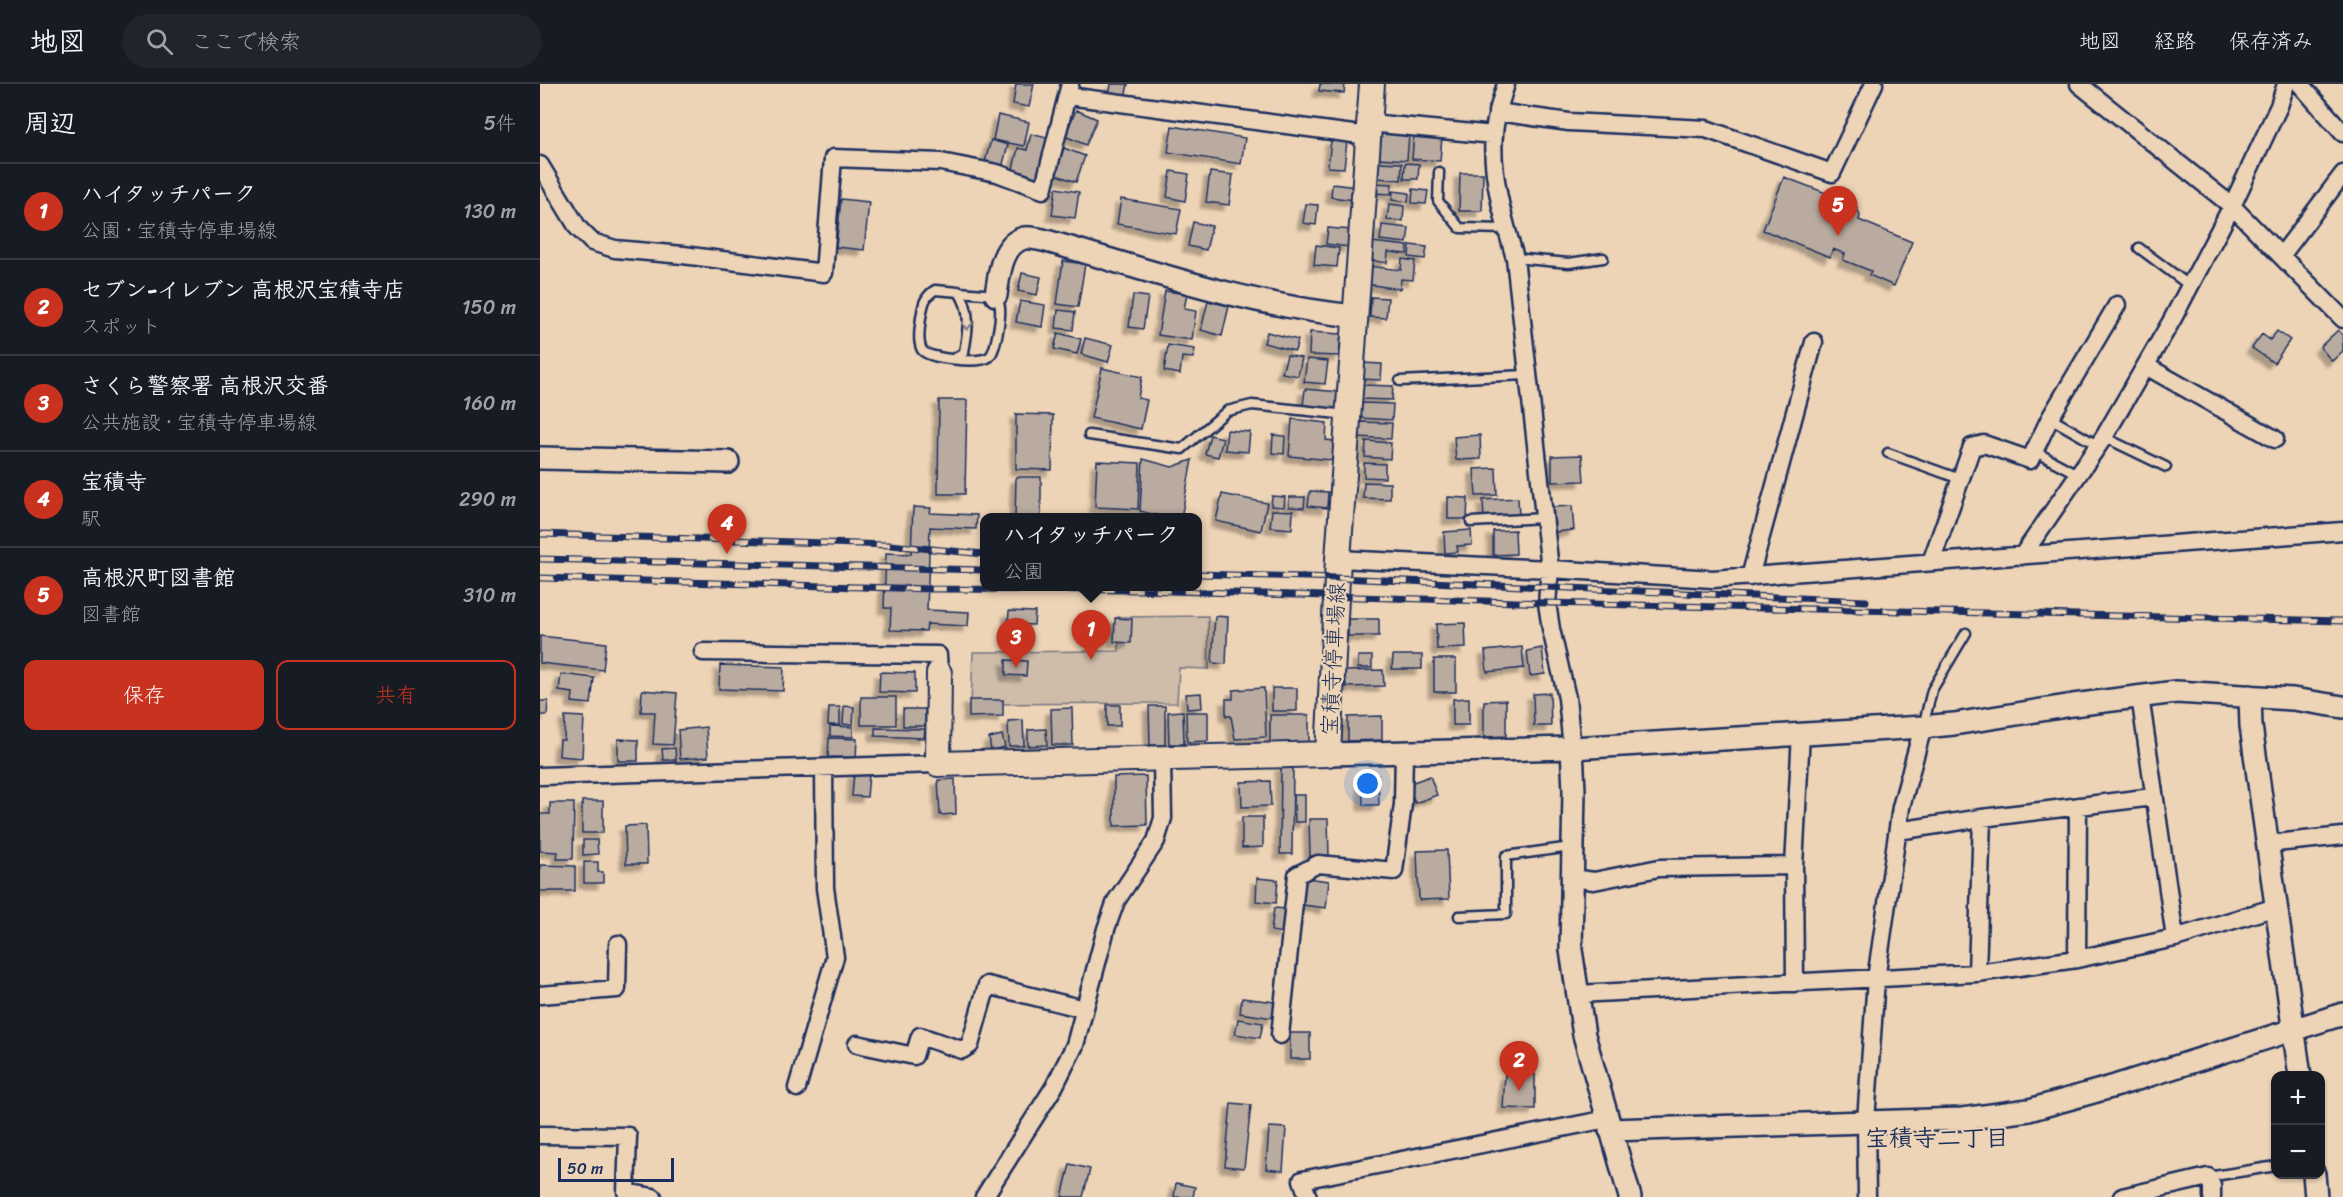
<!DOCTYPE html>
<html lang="ja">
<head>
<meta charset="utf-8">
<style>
	:root { --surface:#171b24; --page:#20242c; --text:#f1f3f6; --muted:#9ea1a6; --line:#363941; --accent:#c8321e }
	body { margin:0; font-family:Sriracha,"Klee One",sans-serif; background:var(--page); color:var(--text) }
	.controls { position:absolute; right:18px; bottom:18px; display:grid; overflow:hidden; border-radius:12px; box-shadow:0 2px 4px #0004 }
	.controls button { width:54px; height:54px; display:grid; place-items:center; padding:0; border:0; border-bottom:2px solid var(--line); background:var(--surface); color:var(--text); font:30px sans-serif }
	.scale { position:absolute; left:18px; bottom:15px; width:116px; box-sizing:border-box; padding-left:6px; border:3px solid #1b2f5e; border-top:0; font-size:16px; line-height:21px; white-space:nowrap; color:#1b2f5e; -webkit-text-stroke:4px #eed4b6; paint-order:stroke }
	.you { position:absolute; left:828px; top:700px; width:21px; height:21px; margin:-15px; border:4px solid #fff; border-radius:50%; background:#1a73e8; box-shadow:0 0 0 9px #1a73e833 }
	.badge { display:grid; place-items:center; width:39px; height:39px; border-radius:50%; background:var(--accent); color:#fff; font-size:20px; font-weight:700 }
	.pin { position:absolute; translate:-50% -50px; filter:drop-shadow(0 2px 3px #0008) }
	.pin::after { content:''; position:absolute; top:32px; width:21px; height:18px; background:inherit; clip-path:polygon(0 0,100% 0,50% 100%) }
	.popup { position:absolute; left:440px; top:429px; width:222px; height:78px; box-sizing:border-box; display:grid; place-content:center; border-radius:12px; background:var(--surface); filter:drop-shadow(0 2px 4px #0005); font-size:20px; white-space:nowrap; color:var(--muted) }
	.popup b { font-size:22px; color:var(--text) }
	.popup::after { content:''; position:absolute; left:50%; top:100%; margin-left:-12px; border:12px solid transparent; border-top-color:var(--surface) }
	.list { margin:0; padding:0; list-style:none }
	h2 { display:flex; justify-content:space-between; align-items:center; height:78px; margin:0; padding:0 24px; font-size:26px }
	h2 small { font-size:20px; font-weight:400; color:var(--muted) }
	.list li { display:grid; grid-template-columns:39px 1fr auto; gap:18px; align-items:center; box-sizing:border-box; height:96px; padding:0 24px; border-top:2px solid var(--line) }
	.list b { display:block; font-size:22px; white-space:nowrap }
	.list p { margin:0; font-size:20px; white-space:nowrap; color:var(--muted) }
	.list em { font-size:20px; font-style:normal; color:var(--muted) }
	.actions { display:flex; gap:12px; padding:18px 24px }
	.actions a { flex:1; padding:14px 0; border:2px solid var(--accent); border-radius:12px; text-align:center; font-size:21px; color:var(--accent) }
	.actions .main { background:var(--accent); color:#fff }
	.icon { flex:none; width:33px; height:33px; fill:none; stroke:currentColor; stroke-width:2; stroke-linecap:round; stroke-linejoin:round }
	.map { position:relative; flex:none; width:1803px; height:1113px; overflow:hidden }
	header { display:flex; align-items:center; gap:36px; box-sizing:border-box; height:84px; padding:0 30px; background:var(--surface); border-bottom:2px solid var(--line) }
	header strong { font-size:28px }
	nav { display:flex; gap:33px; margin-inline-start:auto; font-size:21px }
	.search { width:420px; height:54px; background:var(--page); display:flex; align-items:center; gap:15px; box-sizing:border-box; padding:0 21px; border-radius:33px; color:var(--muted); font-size:22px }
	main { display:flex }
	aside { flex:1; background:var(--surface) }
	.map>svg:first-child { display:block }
	.green { fill:#cfbca9; stroke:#757684; stroke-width:1.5 }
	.building { fill:#baaba0; stroke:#1b2f5e; stroke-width:1.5; filter:url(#shadow) }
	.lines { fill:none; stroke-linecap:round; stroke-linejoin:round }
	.service-casing { stroke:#1b2f5e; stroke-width:13 }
	.minor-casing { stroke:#1b2f5e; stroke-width:21 }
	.tertiary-casing { stroke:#1b2f5e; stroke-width:26 }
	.secondary-casing { stroke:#1b2f5e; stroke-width:28 }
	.service { stroke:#eed4b6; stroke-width:8 }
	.minor { stroke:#eed4b6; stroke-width:16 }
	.tertiary { stroke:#eed4b6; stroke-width:21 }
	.secondary { stroke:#eed4b6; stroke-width:24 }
	.rail-casing { stroke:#1b2f5e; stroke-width:7 }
	.rail { stroke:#eed4b6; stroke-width:4.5; stroke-dasharray:14; stroke-linecap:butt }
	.oneway { stroke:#84828a }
	.labels { text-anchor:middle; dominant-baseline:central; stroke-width:4.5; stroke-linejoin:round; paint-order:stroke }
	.street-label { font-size:22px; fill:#1b2f5e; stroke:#eed4b6 }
	.neighbourhood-label { font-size:24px; font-weight:bold; fill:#1b2f5e; stroke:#eed4b6 }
</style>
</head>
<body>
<header>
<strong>地図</strong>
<div class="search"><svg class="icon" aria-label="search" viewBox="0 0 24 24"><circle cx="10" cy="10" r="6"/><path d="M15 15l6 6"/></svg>ここで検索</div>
<nav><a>地図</a><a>経路</a><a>保存済み</a></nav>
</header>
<main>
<aside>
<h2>周辺<small>5件</small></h2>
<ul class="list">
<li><span class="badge">1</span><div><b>ハイタッチパーク</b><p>公園 · 宝積寺停車場線</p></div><em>130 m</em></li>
<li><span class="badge">2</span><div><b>セブン-イレブン 高根沢宝積寺店</b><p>スポット</p></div><em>150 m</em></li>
<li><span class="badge">3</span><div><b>さくら警察署 高根沢交番</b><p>公共施設 · 宝積寺停車場線</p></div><em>160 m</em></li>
<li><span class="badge">4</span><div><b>宝積寺</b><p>駅</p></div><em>290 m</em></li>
<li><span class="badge">5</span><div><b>高根沢町図書館</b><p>図書館</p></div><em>310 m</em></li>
</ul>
<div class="actions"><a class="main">保存</a><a>共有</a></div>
</aside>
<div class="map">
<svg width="1803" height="1113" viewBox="0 0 1803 1113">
	<defs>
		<filter id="shadow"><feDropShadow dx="-5.5" dy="5.5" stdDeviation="1.5" flood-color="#0004"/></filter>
	</defs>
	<rect width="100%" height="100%" fill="#eed4b6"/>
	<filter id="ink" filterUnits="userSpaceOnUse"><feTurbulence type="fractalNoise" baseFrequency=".0167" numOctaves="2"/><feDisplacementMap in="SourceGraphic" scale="12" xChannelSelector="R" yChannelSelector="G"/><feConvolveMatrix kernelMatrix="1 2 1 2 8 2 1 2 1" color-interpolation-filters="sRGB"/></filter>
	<g filter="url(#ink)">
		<path class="green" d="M668 532 669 585 639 584 637 619 431 620 433 568 579 567 578 533Z"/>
		<path class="building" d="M476 0H494L489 23 473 20Z
			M571 0H588L585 15 569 13Z
			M780 0H805L804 9 779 7Z
			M536 26 557 35 546 61 525 52Z
			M458 31 489 38 484 62 453 56Z
			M632 42 705 54 701 80 628 68Z
			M841 48 869 50 867 76 839 74Z
			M491 50 507 54 497 98 472 89 478 64 487 66Z
			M874 50 902 53 900 77 872 75Z
			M451 56 468 61 462 84 445 78Z
			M791 56 807 57 804 84 788 83Z
			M524 64 545 72 536 98 514 90Z
			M837 78 862 79 861 96 836 94Z
			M865 79 879 80 878 95H864Z
			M631 87 649 90 645 117 627 113Z
			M670 88 693 91 689 121 666 118Z
			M920 89H943L942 127H919Z
			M1244 93 1315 120 1320 131 1319 136 1372 158 1354 202 1329 191 1331 187 1303 176 1305 170 1293 165 1290 173 1223 146Z
			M834 99 852 100 851 110 833 109Z
			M792 100 816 103 814 116 791 113Z
			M516 104 539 108 535 134 512 131Z
			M873 105 888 107 886 120 872 119Z
			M853 107 869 109 868 118 852 116Z
			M301 115 329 118 324 166 296 163Z
			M581 115 641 125 636 150 577 140Z
			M766 120 778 121 776 141 763 139Z
			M849 120 864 122 863 137 847 136Z
			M653 138 672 142 666 166 648 162Z
			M842 141 869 144 867 159 840 156Z
			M788 144 811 146 809 163 786 160Z
			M831 158 868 162 867 170 848 168 847 179 829 176Z
			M776 161 799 164 797 183 774 181Z
			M870 161 887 163 885 175 869 173Z
			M862 175 875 177 873 196 861 195 860 205 826 200 828 182 861 186Z
			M523 177 545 180 538 223 517 220Z
			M482 189 501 193 497 211 478 207Z
			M625 207 647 210 644 225 656 227 652 256 618 251Z
			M593 211 608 213 603 245 589 243Z
			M831 213 848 214 846 234 830 233Z
			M480 217 505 221 502 243 476 238Z
			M668 217 689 222 682 252 661 246Z
			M518 226 535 228 533 246 516 244Z
			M1798 246 1803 251V267L1792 277 1780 263Z
			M1737 247 1750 256 1734 279 1712 264 1722 250 1730 256Z
			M727 248 758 256 755 267 724 259Z
			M770 248 801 250 799 272 769 271Z
			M518 249 541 255 537 270 514 265Z
			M545 254 573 261 568 278 541 270Z
			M628 261 655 265 653 274 642 273 640 290 624 287Z
			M747 271 762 274 758 292 742 289Z
			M767 275 788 277 785 300 764 298Z
			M822 279 842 280 841 296 821 295Z
			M562 284 602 293 598 314 607 316 601 345 551 334Z
			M822 301 853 302 852 316 822 315Z
			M765 305 800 308 798 325 763 322Z
			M399 316H427L425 410H398Z
			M821 319 853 320 852 336 820 334Z
			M476 330 513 331 512 386 476 385Z
			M752 335 787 339 786 356 794 357 792 376 749 372Z
			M819 338 852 339 851 355 819 353Z
			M687 346 710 348 708 368 685 366Z
			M670 351 683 354 678 373 665 370Z
			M733 351 745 352 744 370 732 369Z
			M940 351 941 375 916 376 914 353Z
			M826 357 851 359 850 375 825 373Z
			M1042 371 1044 397 1012 398V372Z
			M603 375 632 383 652 376 641 434H628L600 427Z
			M557 377 600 379 598 425 555 423Z
			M824 379 845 380V394L824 393Z
			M956 384 957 411 936 412 934 385Z
			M476 393H501V434H475Z
			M824 398 850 399V415L823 414Z
			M770 407 788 408 787 424 768 422Z
			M682 410 727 419 721 447 676 437Z
			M732 412 745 413 744 423 731 422Z
			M749 413H765L764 424 749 423Z
			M908 413 928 414 927 435H908Z
			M978 414 979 433 944 435 943 416Z
			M1032 422 1034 446 1015 448 1013 423Z
			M373 423 391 424 390 429 437 431 436 445 390 443 387 526 429 528 428 542 387 540 386 547 350 546 351 524H344L346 469 371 470Z
			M732 426 753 427 752 445 730 443Z
			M931 446 932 461 917 462 918 468 905 469 904 448Z
			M975 446 976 470 953 471V447Z
			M469 527 495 528 494 541 468 540Z
			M675 532 688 533 686 580 672 579Z
			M575 534 592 535 591 559 574 558Z
			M808 535H839V552H808Z
			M925 539 926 564 897 565 896 540Z
			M0 552 66 559 63 586 0 579Z
			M982 563 984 584 947 588 945 567Z
			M1002 564 1005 590 990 592 987 567Z
			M853 571H882V585H852Z
			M818 572H832V584H818Z
			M894 575H916V608H894Z
			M466 576 487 577 486 592 466 591Z
			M180 581 244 583 243 607 179 605Z
			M843 586 844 602 806 603 805 587Z
			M340 588 375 589V609L339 608Z
			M21 590 54 594 51 620 32 618 33 609 19 607Z
			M724 604 726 653 695 655 691 632H686V615H693V606Z
			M732 604H757V627H732Z
			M102 606 137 609 133 661 113 660 115 628H101Z
			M661 609 662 624 647 625 646 610Z
			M1010 609 1011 642H994L993 610Z
			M321 613H356V641H321Z
			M929 614V641H913V615Z
			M429 616H463V632L429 633Z
			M966 616V652L944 653V617Z
			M0 617H8L7 631H0Z
			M567 621H580V642H567Z
			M304 622 314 623 313 641 303 640Z
			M609 622H625V661H610Z
			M289 623H300V641H288Z
			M532 624 533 661H512L511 625Z
			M363 625H385V642H363Z
			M643 627 644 660H629L628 628Z
			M646 628H668V657L647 658Z
			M730 631H769V660H730Z
			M25 632 44 633 42 674 19 672 20 656H24Z
			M842 632V656L808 657V633Z
			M483 636 484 662H469L468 637Z
			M290 642 313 643V653L290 652Z
			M166 643 168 673 140 675 138 646Z
			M335 644 385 645 384 654 335 652Z
			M506 645 507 661 488 662V646Z
			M462 651 465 663 451 666 449 654Z
			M289 654 317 655 316 674 288 673Z
			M78 655 98 656V677H78Z
			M135 664 136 676H123L122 665Z
			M741 682H753L752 770H740Z
			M314 689 329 691 327 713 312 712Z
			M838 691 839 721H823L822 692Z
			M606 692 607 741 574 742V693Z
			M890 692 897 711 875 719 868 700Z
			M415 695 416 730 400 731 398 696Z
			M730 697 731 722 702 723 701 698Z
			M754 711H765V738H755Z
			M42 717H63V749H42Z
			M10 719H34L33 775H17L18 768 0 767V730H10Z
			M702 733H723V763L702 764Z
			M769 735H788L789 772H770Z
			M106 741 107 780H86L85 742Z
			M43 756H57L58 770 43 771Z
			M907 766 909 815 879 816 877 767Z
			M44 778H58V788H63V799H44Z
			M0 781 35 782V807H0Z
			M717 794 738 796 736 819 716 817Z
			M766 794 789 797 786 824 763 821Z
			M734 824 746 825 743 849 731 847Z
			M702 914 735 918 733 934 700 929Z
			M698 935 723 939 720 954 695 950Z
			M750 949H770V975H750Z
			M965 990H995V1025L963 1024Z
			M691 1019 711 1021 704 1084 685 1082Z
			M729 1043 746 1044 743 1087 726 1085Z
			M530 1080 550 1085 543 1113H522Z
			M636 1099 655 1103 653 1113H634Z"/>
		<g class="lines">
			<g class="service-casing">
				<path id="service" d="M899 88 898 117 920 144 966 145
					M1599 164 1650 202
					M975 174 1029 179 1063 174
					M395 206 456 211C457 215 460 220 460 224 461 233 456 268 449 273 440 280 388 275 382 266 377 257 380 243 381 234 383 221 384 213 395 206Z
					M414 275 424 268C428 247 432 225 418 207
					M860 297 986 291
					M1510 334 1559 362
					M549 351 642 365 687 327 712 321 808 331
					M1564 353 1626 383
					M1494 367 1539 391
					M1348 369 1420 395
					M931 438 1003 434
					M1383 643 1392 606 1426 549
					M919 832 966 830V772L1031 763
					M1668 1093 1736 1082"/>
			</g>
			<g class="minor-casing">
				<path id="minor" d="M966 0C961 16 955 33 954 50 950 89 964 137 975 174L1010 485 1007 519 1011 545 1027 614 1032 664
					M1539 0 1692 122 1803 235
					M1760 0 1803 49
					M528 12 828 52
					M957 28 1029 38 1166 45 1292 89 1334 0
					M829 39 954 51
					M0 81 38 144 52 158 75 165 143 171 284 189 293 74 401 78 457 89 503 106 530 0
					M1741 172 1803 90
					M1606 282 1735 355
					M1482 472 1564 353 1632 236 1692 122 1739 22 1746 0
					M798 475 1010 485 1173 495 1803 447
					M1391 478 1432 363 1444 360 1490 376 1510 334 1577 221
					M1210 493 1274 258
					M163 568 398 571 399 589
					M0 692 398 680
					M1358 747 1442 734 1613 713
					M1726 760 1803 752
					M1254 782 1261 649
					M1032 794 1054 797 1119 784 1254 782 1255 899
					M1635 854 1736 823
					M1537 875 1538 722
					M1437 889 1442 734
					M1038 910 1437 889 1537 875 1635 854 1600 612
					M0 911 77 905 78 860
					M740 951 757 791 778 780 854 787 863 720 864 668
					M317 960 374 972 380 952 422 966 430 961 447 901 544 925
					M257 1004 295 873 285 804 284 684
					M0 1051 88 1052 86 1108 113 1113
					M444 1113 514 1003 535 961 566 845 576 817 616 757 623 734 622 676
					M768 1113 762 1096 1067 1035
					M1327 1113 1326 1037 1336 895 1361 723 1383 643
					M1582 1113 1668 1093 1672 1102V1113"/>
			</g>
			<g class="tertiary-casing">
				<path id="tertiary" d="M456 211C459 192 461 160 484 154 489 153 498 155 503 156 606 185 708 222 815 232
					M0 374 188 378
					M1710 612 1711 642 1760 992
					M1032 664 1034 707 1031 866 1044 951 1090 1113
					M788 670 1032 664 1383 643 1414 640 1533 621 1636 608 1753 615 1803 623
					M1070 1046 1422 1035 1489 1026 1575 1002 1803 930
					M1774 1090 1776 1113"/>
			</g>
			<g class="secondary-casing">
				<path id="secondary" d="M399 589 398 680 788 670 798 475 832 0"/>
			</g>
			<use href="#service" class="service"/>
			<use href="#minor" class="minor"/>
			<use href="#tertiary" class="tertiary"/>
			<use href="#secondary" class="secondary"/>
			<g class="rail-casing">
				<path id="rail" d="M0 450 350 461 444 470
					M0 475 444 486
					M658 490 798 494 1326 517
					M0 494 391 505 602 506 1007 519 1803 537"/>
			</g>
			<use href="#rail" class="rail"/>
		</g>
		<defs><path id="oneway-chevron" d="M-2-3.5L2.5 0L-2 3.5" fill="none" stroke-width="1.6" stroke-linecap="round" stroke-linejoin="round" transform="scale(1.5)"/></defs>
		<use class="oneway" href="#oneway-chevron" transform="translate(427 242) rotate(95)"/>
	</g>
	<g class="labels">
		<g class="street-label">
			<text transform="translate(793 575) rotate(-87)">宝積寺停車場線</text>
		</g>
		<g class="neighbourhood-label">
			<text x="1397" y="1054">宝積寺二丁目</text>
		</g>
	</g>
</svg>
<div class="controls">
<button>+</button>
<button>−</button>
</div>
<div class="scale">50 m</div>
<div class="you"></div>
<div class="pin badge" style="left:551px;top:576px">1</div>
<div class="popup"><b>ハイタッチパーク</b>公園</div>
<div class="pin badge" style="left:979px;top:1007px">2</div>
<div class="pin badge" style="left:476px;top:584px">3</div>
<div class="pin badge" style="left:187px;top:470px">4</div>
<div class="pin badge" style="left:1298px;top:152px">5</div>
</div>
</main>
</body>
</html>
